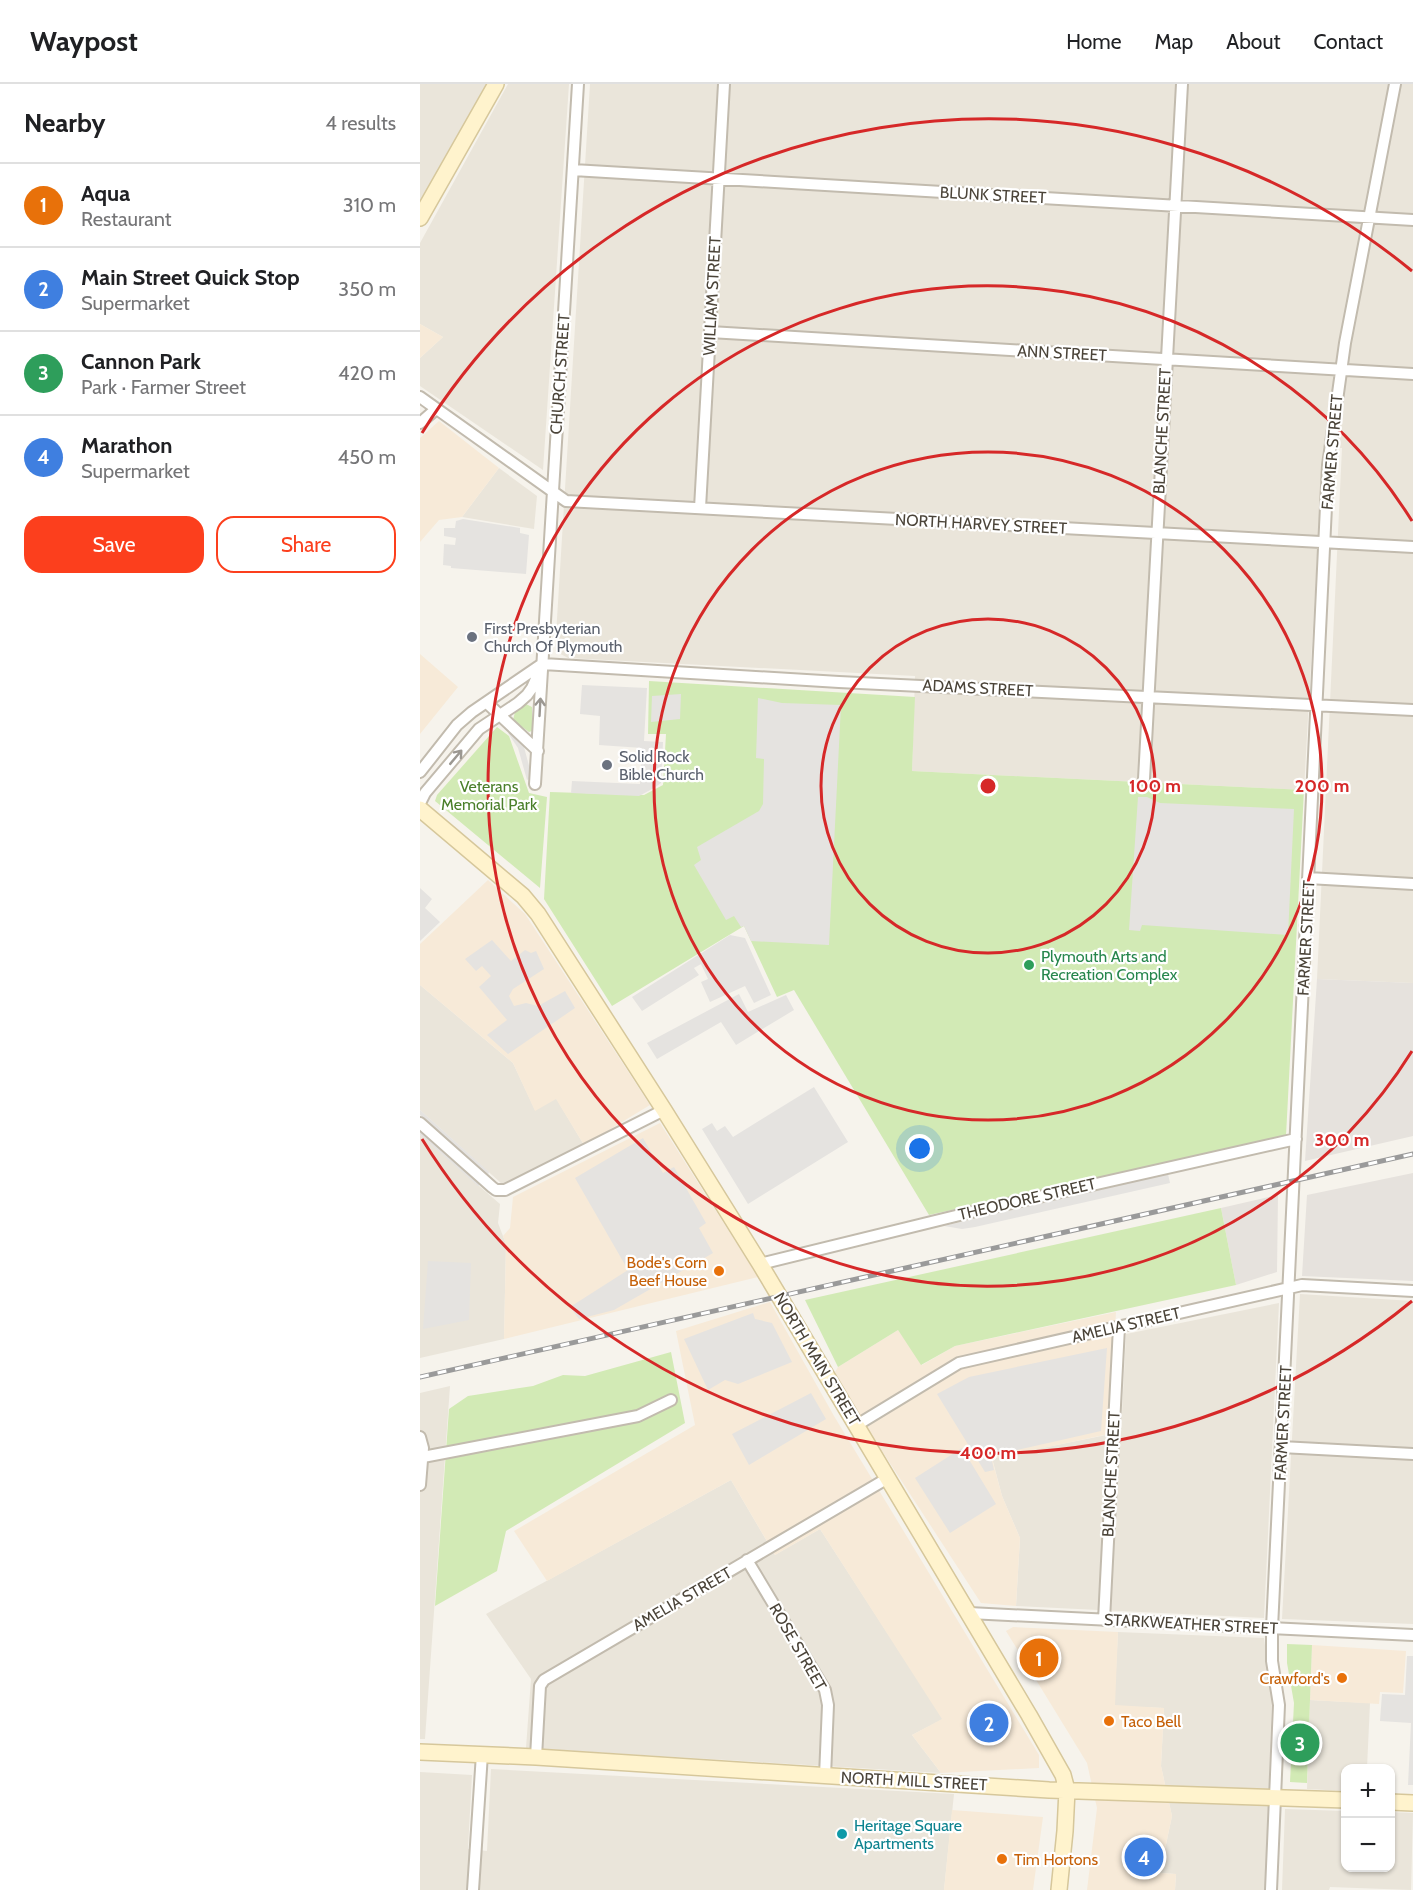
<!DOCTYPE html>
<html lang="en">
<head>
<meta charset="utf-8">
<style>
	:root { --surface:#fff; --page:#f6f6f6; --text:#202124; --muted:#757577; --line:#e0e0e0; --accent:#fc3f1d }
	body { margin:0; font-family:Cabin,sans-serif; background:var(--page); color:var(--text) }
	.controls { position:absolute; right:18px; bottom:18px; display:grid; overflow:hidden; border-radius:12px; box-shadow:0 2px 4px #0004 }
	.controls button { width:54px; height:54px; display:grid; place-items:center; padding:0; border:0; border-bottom:2px solid var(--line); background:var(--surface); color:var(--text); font:30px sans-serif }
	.you { position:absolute; left:500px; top:1065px; width:21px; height:21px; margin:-15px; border:4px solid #fff; border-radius:50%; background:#1a73e8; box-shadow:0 0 0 9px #1a73e833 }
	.badge { display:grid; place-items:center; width:39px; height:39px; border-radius:50%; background:var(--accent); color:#fff; font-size:20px; font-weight:700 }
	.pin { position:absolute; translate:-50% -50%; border:3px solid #fff; box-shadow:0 2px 6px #0006 }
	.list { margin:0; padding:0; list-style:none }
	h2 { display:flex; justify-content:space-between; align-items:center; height:78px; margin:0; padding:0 24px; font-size:26px }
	h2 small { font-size:20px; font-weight:400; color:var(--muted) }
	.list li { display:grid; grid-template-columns:39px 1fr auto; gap:18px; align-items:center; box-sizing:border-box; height:84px; padding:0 24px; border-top:2px solid var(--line) }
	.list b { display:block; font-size:22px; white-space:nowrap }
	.list p { margin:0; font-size:20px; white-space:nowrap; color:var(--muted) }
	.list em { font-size:20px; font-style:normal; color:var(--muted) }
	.actions { display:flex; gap:12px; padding:18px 24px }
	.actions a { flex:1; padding:14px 0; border:2px solid var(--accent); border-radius:18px; text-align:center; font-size:21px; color:var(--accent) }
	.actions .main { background:var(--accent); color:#fff }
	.map { position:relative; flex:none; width:993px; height:1806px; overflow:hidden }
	header { display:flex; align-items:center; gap:36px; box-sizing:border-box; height:84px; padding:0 30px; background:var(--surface); border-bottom:2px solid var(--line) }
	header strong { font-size:28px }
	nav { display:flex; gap:33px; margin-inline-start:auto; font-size:21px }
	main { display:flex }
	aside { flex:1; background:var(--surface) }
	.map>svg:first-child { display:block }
	.residential { fill:#eae5da }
	.commercial { fill:#f7ead8 }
	.industrial { fill:#e6e2dd }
	.green { fill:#d2eab5 }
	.parking { fill:#e5e3e0 }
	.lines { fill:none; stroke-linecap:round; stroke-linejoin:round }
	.street-casing { stroke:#c2bbae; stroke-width:14 }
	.secondary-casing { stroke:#d6c79b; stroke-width:18 }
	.street { stroke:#fff; stroke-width:10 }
	.secondary { stroke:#fff3cd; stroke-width:15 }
	.rail-casing { stroke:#9a9a9a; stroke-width:5 }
	.rail { stroke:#fff; stroke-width:3; stroke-dasharray:9; stroke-linecap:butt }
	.oneway { stroke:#9c9892 }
	.ring { fill:none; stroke:#d62828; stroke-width:3 }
	.worship-dot { fill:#6b7280; stroke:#fff; stroke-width:2 }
	.leisure-dot { fill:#2e9e5b; stroke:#fff; stroke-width:2 }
	.food-dot { fill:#e8710a; stroke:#fff; stroke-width:2 }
	.culture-dot { fill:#0f9aa8; stroke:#fff; stroke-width:2 }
	.labels { text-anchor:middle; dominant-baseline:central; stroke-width:4.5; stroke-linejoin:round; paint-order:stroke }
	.street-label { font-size:16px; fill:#4b4439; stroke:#fff }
	.worship-label { font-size:16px; fill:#5b616d; stroke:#fff; text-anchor:start }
	.park-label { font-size:16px; fill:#4a7f2a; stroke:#fff }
	.leisure-label { font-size:16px; fill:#27864d; stroke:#fff; text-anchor:start }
	.food-label { font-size:16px; fill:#c56008; stroke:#fff; text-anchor:end }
	.culture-label { font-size:16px; fill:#0d838f; stroke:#fff; text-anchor:start }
	.centre { fill:#d62828; stroke:#fff; stroke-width:3 }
	.ring-label { font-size:18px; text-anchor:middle; font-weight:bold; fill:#d62828; stroke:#fff; stroke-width:4.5; stroke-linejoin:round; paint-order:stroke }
</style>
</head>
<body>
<header>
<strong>Waypost</strong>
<nav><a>Home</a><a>Map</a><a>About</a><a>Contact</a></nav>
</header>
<main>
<aside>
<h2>Nearby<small>4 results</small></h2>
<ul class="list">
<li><span class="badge" style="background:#e8710a">1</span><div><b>Aqua</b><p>Restaurant</p></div><em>310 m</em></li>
<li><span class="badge" style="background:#3f7fe0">2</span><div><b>Main Street Quick Stop</b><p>Supermarket</p></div><em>350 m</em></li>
<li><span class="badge" style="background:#2e9e5b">3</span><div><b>Cannon Park</b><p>Park · Farmer Street</p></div><em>420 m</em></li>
<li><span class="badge" style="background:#3f7fe0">4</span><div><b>Marathon</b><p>Supermarket</p></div><em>450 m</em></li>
</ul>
<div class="actions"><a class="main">Save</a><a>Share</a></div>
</aside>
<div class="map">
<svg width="993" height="1806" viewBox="0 0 993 1806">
	<rect width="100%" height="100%" fill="#f6f3ec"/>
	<path class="residential" d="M0 0H70L0 122Z
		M88 0H149L123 386 0 302V274L23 253 0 240V159Z
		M170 0H993V899L897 895 922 364 903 363 884 706 492 687 495 592 148 574 135 567Z
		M79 384 117 412 114 445 42 433Z
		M0 901 93 979 115 1026 136 1014 164 1061 82 1100 0 1026Z
		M0 1051 80 1120 78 1139 86 1160 84 1255 0 1274Z
		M880 1210 993 1217V1540L862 1535Z
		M859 1219 844 1534 596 1522 600 1454 582 1412 572 1374 701 1348 706 1250Z
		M30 1302 5 1655H0V1309Z
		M311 1396 355 1471 400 1445 523 1635 492 1651 521 1689 106 1664 111 1595 66 1530Z
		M698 1548 844 1554 852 1614 845 1806H755L756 1790 740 1789 752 1732 741 1682 744 1624 694 1622Z
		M890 1616 950 1619 947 1684H926L925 1707 887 1705Z
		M71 1685 534 1710 524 1806H0V1688L52 1691 48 1765 67 1767Z
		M865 1725 925 1727 926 1784H970L971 1728 993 1729 991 1806 910 1803 909 1806H862Z"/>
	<path class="commercial" d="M0 240 23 253 0 274Z
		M19 337 79 384 42 433 19 436 0 458V354Z
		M0 570 38 603 0 650Z
		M68 796 105 830 230 1021 164 1061 136 1015 115 1027 93 979 0 901V860Z
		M240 1039 338 1193 84 1255 86 1160 83 1152 90 1144 93 1113Z
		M350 1218 414 1332 619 1671V1684L521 1689 492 1651 522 1635 400 1445 355 1471 311 1396 127 1497 94 1447 275 1341 256 1247Z
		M696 1228 689 1350 572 1375 582 1412 600 1454 596 1522 561 1519 449 1347 415 1288 418 1283 478 1246 502 1281 535 1262Z
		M593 1543 698 1548 695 1621 744 1624 741 1682 752 1732 740 1789 756 1790 755 1806H667L677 1724 667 1679 586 1547Z
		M892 1561 986 1567 983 1609 960 1608 959 1620 890 1616Z
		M532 1726 623 1733 613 1806H524Z"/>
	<path class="industrial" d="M897 895 993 899V1052L885 1077Z
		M993 1089V1197L882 1192 887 1111Z
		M858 1111 857 1188 816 1201 801 1124Z"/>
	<path class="green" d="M229 597 495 613 492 687 884 706 866 1052 509 1131 374 906 357 913 324 842 192 922 124 815 130 708 224 711 243 701 246 650H228Z
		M106 620 112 623V647L109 648 93 636 95 628Z
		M77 643 89 652 109 709 127 713 120 804 15 717 17 711Z
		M801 1124 816 1201 535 1262 501 1281 478 1246 418 1283 385 1216Z
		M251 1268 265 1339 86 1447 77 1487 15 1522 29 1325 48 1312 113 1302 143 1291 165 1292Z
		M867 1560 892 1561 887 1699 870 1698 874 1619 867 1579Z"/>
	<path class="parking" d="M43 435 100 444V449L109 451 106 490 31 484V482L23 481 24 460 35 461 36 454 24 452V444H35L36 437Z
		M162 601 227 604 224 657 243 658 241 699 234 704 219 712 151 709 152 697 220 700 222 664 179 661 180 632 160 630Z
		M261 610 260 635 231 638 232 612Z
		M338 614 362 619 421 621 409 861 331 857 324 842 321 843 314 832 306 836 274 781 281 776 277 763 339 727 343 720 344 675 336 674Z
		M88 649 99 653 104 663 112 693 107 696 98 664Z
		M718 713H727L740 719 874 725 868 851 722 841 720 847 709 846Z
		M0 804 12 815 5 824 20 838 0 857Z
		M310 851 325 854 351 911 334 919 325 902 290 918 281 898 288 895 281 880 274 884 279 891 222 927 212 913Z
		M72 856 91 877 105 866 111 869 116 867 124 885 93 905 89 912 94 922 106 919 118 922 145 907 155 924 88 970 67 951 87 936 59 903 71 892 62 882 56 887 45 875Z
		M319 910 328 928 366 911 374 926 316 961 301 938 237 975 227 959Z
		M394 1003 428 1058 328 1120 282 1045 292 1039 297 1047 305 1042 313 1053Z
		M0 1026 69 1088 68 1091 0 1031Z
		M0 1047 61 1100 58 1102 0 1051Z
		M223 1054 243 1089 254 1083 286 1139 279 1144 293 1169 194 1226 159 1235 150 1223 208 1186 155 1094Z
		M748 1090 750 1099 555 1143 542 1145 524 1142Z
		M8 1177 51 1179 49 1236 3 1245Z
		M333 1229 335 1235 352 1239 372 1278 318 1300 305 1296 288 1306 264 1255Z
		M687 1264 681 1347 571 1372 574 1386 565 1388 517 1310 549 1293Z
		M391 1309 406 1335 329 1381 312 1350Z
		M542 1364 576 1420 530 1449 495 1394Z
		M987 1572H993V1701H988L991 1639 960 1637 962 1610 985 1611Z"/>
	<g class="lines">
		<g class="street-casing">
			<path id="street" d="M153 86 993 136
				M290 248 993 290
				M0 313 146 417 993 463
				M0 339 15 326
				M280 424 304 0
				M123 580 419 598 993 626
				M67 619 118 667
				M0 688 37 641 52 628 122 580
				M724 695 762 0
				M115 700 158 0
				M0 719 5 709 59 645 98 619 107 611 112 604 119 588
				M888 794 993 800
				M0 1039 72 1103 76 1106H85L244 1026
				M340 1180 552 1128 876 1055
				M437 1341 539 1279 882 1201 993 1207
				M0 1353 3 1364 0 1401
				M861 1363 993 1370
				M3 1373 218 1332 251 1316
				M327 1476 405 1606 408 1621 405 1692
				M549 1529 993 1551
				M684 1536 699 1243
				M116 1673 120 1602 124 1596 468 1394
				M53 1806 62 1670
				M851 1806 859 1621 852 1577V1544L908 381 925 259 975 0"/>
		</g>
		<g class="secondary-casing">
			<path id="secondary" d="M0 134 76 0
				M0 725 103 812 118 830 244 1026 340 1180 609 1631 643 1691 647 1706 645 1747 639 1806
				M0 1668 116 1673 629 1706 926 1716
				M970 1718 993 1719"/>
		</g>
		<use href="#street" class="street"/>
		<use href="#secondary" class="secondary"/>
		<g class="rail-casing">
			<path id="rail" d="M0 1293 993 1070"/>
		</g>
		<use href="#rail" class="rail"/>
	</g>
	<defs><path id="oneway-shaft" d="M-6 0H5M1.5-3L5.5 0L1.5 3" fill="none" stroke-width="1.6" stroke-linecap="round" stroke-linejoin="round" transform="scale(1.5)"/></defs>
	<g class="oneway">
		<use href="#oneway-shaft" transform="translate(120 623) rotate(-87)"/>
		<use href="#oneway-shaft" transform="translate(36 673) rotate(-50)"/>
	</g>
	<g class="ring">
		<circle cx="568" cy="702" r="167"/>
		<circle cx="568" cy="702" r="334"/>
		<path d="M992 967A500 500 0 1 1 992 437"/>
		<path d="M992 1217A667 667 0 0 1 2 1055M2 349A667 667 0 0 1 992 187"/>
	</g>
	<g class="worship-dot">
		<circle cx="52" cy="553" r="6"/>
		<circle cx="187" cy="681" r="6"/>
	</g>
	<circle class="leisure-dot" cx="609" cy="881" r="6"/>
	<g class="food-dot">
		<circle cx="299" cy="1187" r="6"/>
		<circle cx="922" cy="1594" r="6"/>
		<circle cx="689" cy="1637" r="6"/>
		<circle cx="582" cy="1775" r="6"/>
	</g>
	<circle class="culture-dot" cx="422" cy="1750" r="6"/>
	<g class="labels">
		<g class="street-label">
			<text transform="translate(573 111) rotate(3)">BLUNK STREET</text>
			<text transform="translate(292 212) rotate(-87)">WILLIAM STREET</text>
			<text transform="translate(642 269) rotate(3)">ANN STREET</text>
			<text transform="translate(140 290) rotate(-86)">CHURCH STREET</text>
			<text transform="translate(742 347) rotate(-87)">BLANCHE STREET</text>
			<text transform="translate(912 368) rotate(-85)">FARMER STREET</text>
			<text transform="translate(561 440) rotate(3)">NORTH HARVEY STREET</text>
			<text transform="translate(558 604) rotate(3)">ADAMS STREET</text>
			<text transform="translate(886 854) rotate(-87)">FARMER STREET</text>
			<text transform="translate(607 1115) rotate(-13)">THEODORE STREET</text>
			<text transform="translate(706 1241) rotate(-13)">AMELIA STREET</text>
			<text transform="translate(397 1275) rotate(59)">NORTH MAIN STREET</text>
			<text transform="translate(863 1339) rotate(-87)">FARMER STREET</text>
			<text transform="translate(691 1390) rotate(-87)">BLANCHE STREET</text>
			<text transform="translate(262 1515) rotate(-30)">AMELIA STREET</text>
			<text transform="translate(771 1540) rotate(3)">STARKWEATHER STREET</text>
			<text transform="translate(378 1563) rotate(60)">ROSE STREET</text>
			<text transform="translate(494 1697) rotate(3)">NORTH MILL STREET</text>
		</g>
		<g class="worship-label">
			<text x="64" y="544">First Presbyterian<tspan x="64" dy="18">Church Of Plymouth</tspan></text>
			<text x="199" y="672">Solid Rock<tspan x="199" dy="18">Bible Church</tspan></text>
		</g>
		<g class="park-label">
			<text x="69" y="702">Veterans<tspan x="69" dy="18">Memorial Park</tspan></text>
		</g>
		<g class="leisure-label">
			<text x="621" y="872">Plymouth Arts and<tspan x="621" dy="18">Recreation Complex</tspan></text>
		</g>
		<g class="food-label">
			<text x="287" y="1178">Bode's Corn<tspan x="287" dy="18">Beef House</tspan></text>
			<text x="910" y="1594">Crawford's</text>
			<text x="701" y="1637" text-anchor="start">Taco Bell</text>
			<text x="594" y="1775" text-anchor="start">Tim Hortons</text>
		</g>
		<g class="culture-label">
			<text x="434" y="1741">Heritage Square<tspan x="434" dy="18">Apartments</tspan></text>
		</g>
	</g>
	<circle cx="568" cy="702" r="9" class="centre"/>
	<g class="ring-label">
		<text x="735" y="708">100 m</text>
		<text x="902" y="708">200 m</text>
		<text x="922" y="1062">300 m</text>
		<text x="568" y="1375">400 m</text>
	</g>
</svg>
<div class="controls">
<button>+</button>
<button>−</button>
</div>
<div class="you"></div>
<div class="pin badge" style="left:619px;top:1574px;background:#e8710a">1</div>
<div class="pin badge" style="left:569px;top:1639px;background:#3f7fe0">2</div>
<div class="pin badge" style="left:880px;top:1659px;background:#2e9e5b">3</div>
<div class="pin badge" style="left:724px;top:1773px;background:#3f7fe0">4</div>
</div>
</main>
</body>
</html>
